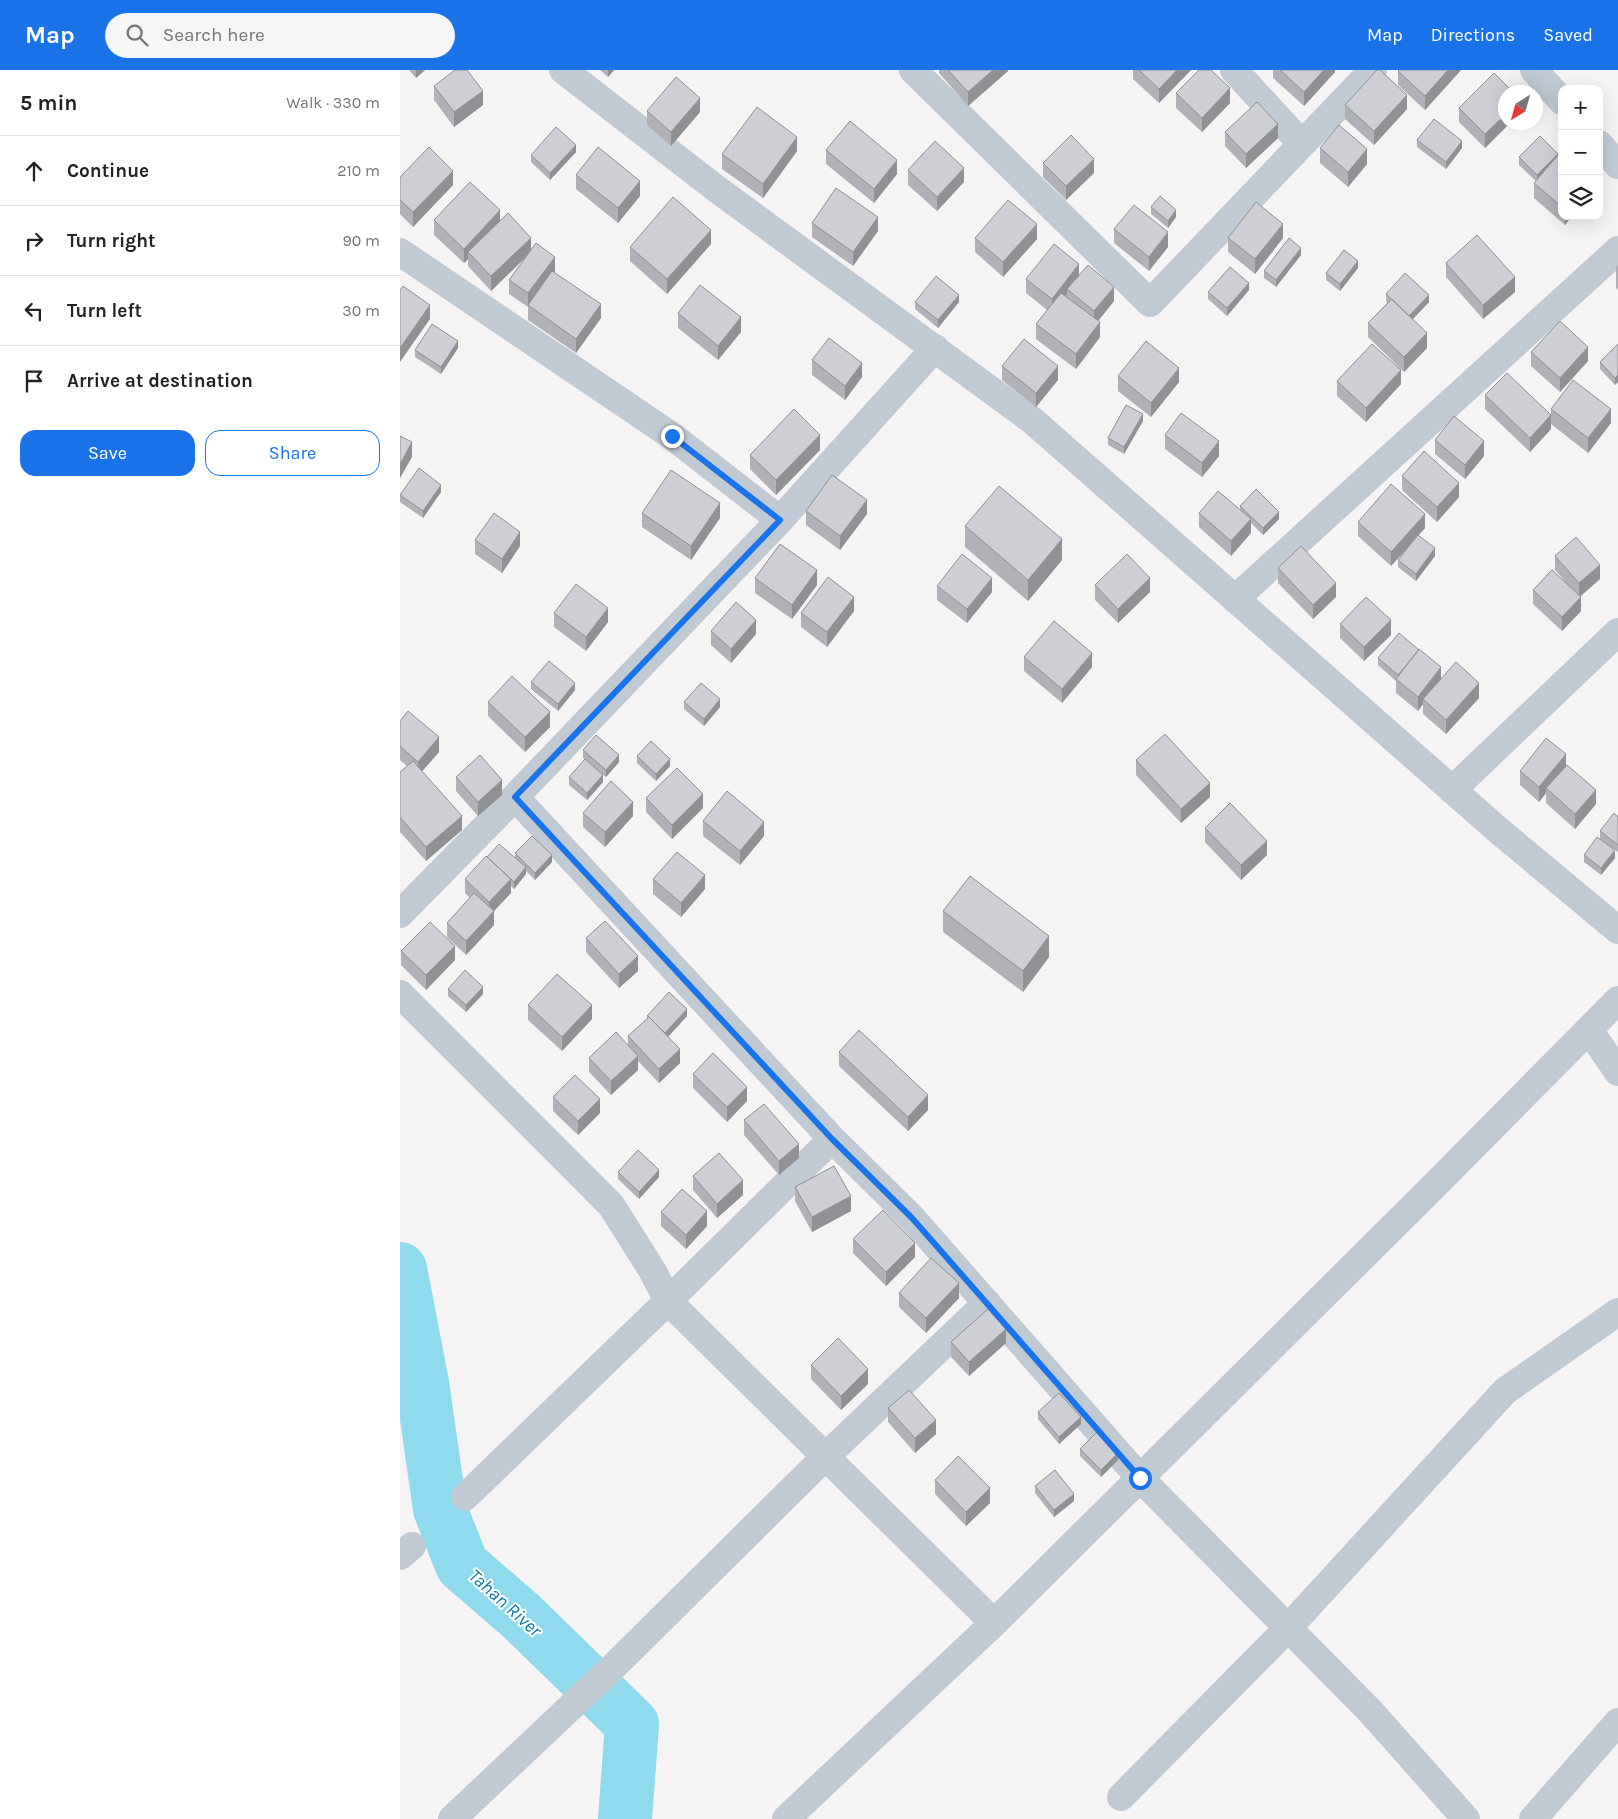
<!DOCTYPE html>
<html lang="en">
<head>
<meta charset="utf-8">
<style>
	:root { --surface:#fff; --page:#f6f6f6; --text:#222; --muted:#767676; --line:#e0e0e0; --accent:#1a73e8 }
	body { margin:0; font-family:Karla,sans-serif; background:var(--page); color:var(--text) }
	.controls { position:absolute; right:15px; top:15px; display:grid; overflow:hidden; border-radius:10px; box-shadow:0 5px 20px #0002 }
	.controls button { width:45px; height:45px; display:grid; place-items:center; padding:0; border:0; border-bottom:1px solid var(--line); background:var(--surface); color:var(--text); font:25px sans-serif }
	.compass { position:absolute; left:1098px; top:15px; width:45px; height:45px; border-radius:50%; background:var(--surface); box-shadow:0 5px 20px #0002; rotate:217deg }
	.stop { position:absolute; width:15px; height:15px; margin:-11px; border:4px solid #1a73e8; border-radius:50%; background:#fff }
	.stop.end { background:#1a73e8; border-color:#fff; box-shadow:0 1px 5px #0008 }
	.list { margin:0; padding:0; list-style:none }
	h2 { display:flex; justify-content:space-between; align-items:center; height:65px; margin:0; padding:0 20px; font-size:21px }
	h2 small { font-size:16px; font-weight:400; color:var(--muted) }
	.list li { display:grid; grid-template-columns:32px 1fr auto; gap:15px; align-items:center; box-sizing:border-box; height:70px; padding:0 20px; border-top:1px solid var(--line) }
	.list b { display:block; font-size:19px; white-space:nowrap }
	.list em { font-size:16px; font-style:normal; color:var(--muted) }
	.actions { display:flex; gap:10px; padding:15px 20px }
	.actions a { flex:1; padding:11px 0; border:1px solid var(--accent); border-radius:15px; text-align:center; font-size:18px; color:var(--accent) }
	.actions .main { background:var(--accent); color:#fff }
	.icon { flex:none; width:28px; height:28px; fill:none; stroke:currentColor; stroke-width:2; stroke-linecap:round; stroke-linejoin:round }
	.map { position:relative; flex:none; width:1218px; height:1749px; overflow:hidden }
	header { display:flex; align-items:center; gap:30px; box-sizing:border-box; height:70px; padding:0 25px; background:var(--accent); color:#fff }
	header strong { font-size:24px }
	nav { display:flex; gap:28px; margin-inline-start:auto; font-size:18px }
	.search { width:350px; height:45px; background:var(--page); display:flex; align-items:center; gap:12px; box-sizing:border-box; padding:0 18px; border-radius:28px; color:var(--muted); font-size:19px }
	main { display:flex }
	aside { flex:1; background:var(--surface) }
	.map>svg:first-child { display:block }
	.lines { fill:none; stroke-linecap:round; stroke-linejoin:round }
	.river { stroke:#90daee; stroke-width:54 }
	.street { stroke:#c1cad2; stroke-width:28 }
	.secondary { stroke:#c1cbd6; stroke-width:28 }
	.wall { fill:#b0b2b7 }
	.shaded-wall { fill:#909195 }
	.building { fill:#cdcfd5; stroke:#909195 }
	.route { stroke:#1a73e8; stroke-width:6 }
	.labels { text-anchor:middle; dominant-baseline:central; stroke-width:4; stroke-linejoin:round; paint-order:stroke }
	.water-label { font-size:19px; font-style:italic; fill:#0c7c9b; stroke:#fff }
</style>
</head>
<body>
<header>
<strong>Map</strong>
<div class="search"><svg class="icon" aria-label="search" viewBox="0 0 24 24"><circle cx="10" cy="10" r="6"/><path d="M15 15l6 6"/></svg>Search here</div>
<nav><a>Map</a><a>Directions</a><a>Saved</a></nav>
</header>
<main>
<aside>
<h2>5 min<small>Walk · 330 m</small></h2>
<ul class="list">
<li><svg class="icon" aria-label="ahead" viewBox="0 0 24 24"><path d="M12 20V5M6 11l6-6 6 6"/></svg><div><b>Continue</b></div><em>210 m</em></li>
<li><svg class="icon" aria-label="right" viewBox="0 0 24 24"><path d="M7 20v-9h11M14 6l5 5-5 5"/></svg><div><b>Turn right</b></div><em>90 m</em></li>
<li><svg class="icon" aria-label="left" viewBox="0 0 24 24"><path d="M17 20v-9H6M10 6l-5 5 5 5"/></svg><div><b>Turn left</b></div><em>30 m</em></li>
<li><svg class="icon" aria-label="arrive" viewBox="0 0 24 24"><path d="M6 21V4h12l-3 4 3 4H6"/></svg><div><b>Arrive at destination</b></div></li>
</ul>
<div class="actions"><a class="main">Save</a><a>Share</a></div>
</aside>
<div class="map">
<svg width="1218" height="1749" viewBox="0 0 1218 1749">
	<rect width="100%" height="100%" fill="#f5f3f3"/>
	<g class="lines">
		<path class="river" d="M0 1199 22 1313 40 1439 62 1495 121 1546 232 1654 225 1749"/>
		<path class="street" d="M163 0 318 120 633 351 1098 760 1218 860
			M513 0 750 233 973 0
			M834 0 902 74
			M0 182 272 366 380 450
			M835 529 1218 180
			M1052 720 1218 562
			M115 727 432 1069 512 1148 740 1408 970 1641 1066 1749
			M0 844 115 727 380 450 535 278
			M0 924 211 1135 252 1200 268 1231 594 1553
			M1189 960 1218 1002
			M65 1427 268 1231 432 1069
			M0 1486 12 1476
			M721 1727 888 1558 1105 1321 1218 1242
			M52 1749 210 1600 425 1387 587 1233
			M386 1749 594 1553 1032 1118 1218 930
			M1133 1749 1218 1652"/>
		<path class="secondary" d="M1134 0 1162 31
			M1199 74 1218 95"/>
	</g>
	<path class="wall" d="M9 0H25L16 8Z
		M200 0H214L208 7Z
		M539 0H608V1L568 36 539 3Z
		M733 0H791L759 33 733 9Z
		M873 0H935V2L904 36 873 8Z
		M999 0H1061L1025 40 998 15V1Z
		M34 16 83 35 54 57 34 30Z
		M776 23 830 33 802 62 776 38Z
		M945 35 1007 39 974 75 945 49Z
		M1059 38 1106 52H1111L1085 78 1059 52Z
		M247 41 300 42 271 76 247 55Z
		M825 62 878 68 846 98 825 76Z
		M1017 70 1062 78 1046 99 1017 77Z
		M920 78 967 94 948 117 920 93Z
		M426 80 497 104 474 133 426 94Z
		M397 81 363 128 322 99V84Z
		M176 82 150 110 131 92V85Z
		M1158 86 1162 87V146H1172L1165 155 1134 128V113L1136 111 1119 95V87Z
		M643 93 694 103 666 130 643 107Z
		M508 100 564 112 537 141 508 115Z
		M176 105 240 126 218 153 176 119Z
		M0 107 53 115 13 157 0 144Z
		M751 137 776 147 768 158 751 144Z
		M34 150 131 180 155 202H154L201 248 176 283 128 250V237L109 224V210L126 187 91 221 68 196V189L64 193 34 165Z
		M412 153 478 161 453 196 412 167Z
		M714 159 768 177 749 201 714 173Z
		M575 168 637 169 603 207 575 182Z
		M828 168H883L855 204 828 182Z
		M311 174 267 224 230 191V177Z
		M901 185 876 217 864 208V201Z
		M1046 193 1115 222 1083 249 1046 207Z
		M1218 195V220L1216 218V197Z
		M958 198 940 221 926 210V203Z
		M679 205 714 231 698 251 700 267 676 299 636 269V254L647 240 626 223V209Z
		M849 220 827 246 808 229V222Z
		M986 224 1029 232 1013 249 1027 278 1004 302 968 267V253L987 233 986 231Z
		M515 232H559L538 258 515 239Z
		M278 243 341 262 318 290 278 258Z
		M1218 274 1215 315 1200 299V292Z
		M58 278 41 304 15 287V280Z
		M1131 282 1188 291 1160 322 1131 296Z
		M412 290 462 307 445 330 412 305Z
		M602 296 658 310 636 337 602 310Z
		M718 306 779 312 751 347 718 321Z
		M937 311 1001 314 966 352 937 326Z
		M1085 325 1151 344V339L1211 353 1188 383 1151 354V359L1130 382 1085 339Z
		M743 351 724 384 708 375V368Z
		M765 365 819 386 802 407 765 379Z
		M1035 370 1084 386 1065 409 1035 384Z
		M420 380 376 425 350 399V385Z
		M1002 406 1059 427 1037 452 1002 420Z
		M41 422 23 448 0 432V425Z
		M840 436 879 449 863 465 851 453V463L831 486 799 457V443L840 440Z
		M406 441 467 444 440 480 406 455Z
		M242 443 320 448 291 490 242 457Z
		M958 452 1025 458 1018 465 1035 486 1016 511 998 497V490L1014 471 991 496 958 466Z
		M565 456 662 490 628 531 565 477Z
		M75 470 120 476 102 503 75 484Z
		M1155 486 1200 509 1180 527 1181 541 1162 561 1133 534V520L1170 517 1155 500Z
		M878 498 936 527 913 549 878 513Z
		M355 508 417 515 392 549 355 523Z
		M695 515 750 522 718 553 695 530Z
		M537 516 592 522 567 553 537 530Z
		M454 541 427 577 401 557V543Z
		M154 543 208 552 186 581 154 557Z
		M940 554 991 565 964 591 940 568Z
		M311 561 356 564 331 593 311 575Z
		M624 587 692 597 662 633 624 601Z
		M978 588 1041 609 1079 628 1046 664 1023 644V634L1018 641 996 623V611L978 595Z
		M131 612 175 620 158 641 131 619Z
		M88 632 150 657 125 682 88 646Z
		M284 632 320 637 304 656 284 639Z
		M0 651 39 682 22 701 62 760 26 791 0 762V702L7 696 0 690Z
		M183 680 219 692 206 707 203 705V712L187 730 169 715V707L185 689 183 688Z
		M237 686 270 696 256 711 237 693Z
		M736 690 810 727 781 753 736 705Z
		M1166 696 1196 734 1175 759 1146 733V723L1139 732 1120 715V701Z
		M56 707 102 725 78 746 56 721Z
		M246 728 303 738 272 769 246 742Z
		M183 743 233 746 205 777 183 757Z
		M1218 747V782L1200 769V761Z
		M303 751 364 766 340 795 303 766Z
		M805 758 867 785 841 810 805 772Z
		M115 783 152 792 135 810 126 801V804L114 819 111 816V823L94 841V855L66 885 47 867V853L70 828 65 823V809L115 787Z
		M1184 785 1215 788 1201 805 1184 792Z
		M253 809 305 819 281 847 253 824Z
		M543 841 649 887 623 922 543 862Z
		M186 868 238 901 219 918 186 882Z
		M1 881 55 890 26 920 1 895Z
		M48 919 83 924 66 942 48 926Z
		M128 935 192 949 162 981 128 950Z
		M247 946H287L268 967 280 993 259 1013 238 991V1000L211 1025 189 1002V988L228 975V966L247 949Z
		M439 982 528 1040 508 1061 439 996Z
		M293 1004 347 1031 327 1052 293 1018Z
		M153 1027 200 1043 178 1065 153 1041Z
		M344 1050 399 1088 379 1105 344 1065Z
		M218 1102 259 1107 239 1129 218 1109Z
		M293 1106 343 1125 317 1148 293 1120Z
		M395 1117 451 1141 412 1162 395 1131Z
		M261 1142 307 1156 286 1179 261 1156Z
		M453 1169 515 1187 486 1216 453 1183Z
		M499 1223 559 1228 526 1263 499 1237Z
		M551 1272 606 1273 569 1306 551 1287Z
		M411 1295 468 1314 441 1340 411 1309Z
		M488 1338 536 1364 515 1383 488 1352Z
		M638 1342 681 1354 659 1374 638 1349Z
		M680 1379 718 1390 701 1407 680 1386Z
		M535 1410 590 1433 566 1456 535 1424Z
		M635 1416 674 1431 654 1447 635 1423Z"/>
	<path class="shaded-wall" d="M16 0H25L16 8Z
		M208 0H214L208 7Z
		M593 0H608V1L568 36V22Z
		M777 0H791L759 33V19Z
		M924 0H935V2L904 36V22Z
		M1048 0H1061L1025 40V26Z
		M830 18V33L802 62V48Z
		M83 21V35L54 57V42Z
		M1007 25V39L974 75V61Z
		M300 28V42L271 76V62Z
		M1106 44V52H1111L1085 78V64Z
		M878 54V68L846 98V84Z
		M397 67V81L363 128V114Z
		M1062 71V78L1046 99V92Z
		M176 75V82L150 110V103Z
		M967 79V94L948 117V102Z
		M1158 84V92L1137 112V105Z
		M694 89V103L666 130V116Z
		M497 90V104L474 133V119Z
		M564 98V112L537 141V127Z
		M53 101V115L13 157V142Z
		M240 111V126L218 153V138Z
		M100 140V154L68 182V189L64 193V179Z
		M776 140V147L768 158V151Z
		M1165 146H1172L1165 155Z
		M478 147V161L453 196V182Z
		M637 154V169L603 207V192Z
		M883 154V168L855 204V189Z
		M311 160V174L267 224V209Z
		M768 162V177L749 201V187Z
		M131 168V182L91 221V206Z
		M901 178V185L876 217V210Z
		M155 187V202L129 236 128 235V238V223Z
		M958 191V198L940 221V214Z
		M679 194V208L667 219V224L652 244V229Z
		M1115 207V222L1083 249V235Z
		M849 213V220L827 246V238Z
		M714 217V231L694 256V241Z
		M559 225V232L538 258V250Z
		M1029 225V232L1009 253V246Z
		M201 234V248L176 283V269Z
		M30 235V249L0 292V278Z
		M341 247V262L318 290V276Z
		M700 252V267L676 299V284Z
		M1027 263V278L1004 302V287Z
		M58 271V278L41 304V297Z
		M1188 277V291L1160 322V308Z
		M462 293V307L445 330V316Z
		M658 296V310L636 337V323Z
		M779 298V312L751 347V333Z
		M1001 300V314L966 352V338Z
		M1218 305V312L1215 315V308Z
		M1211 339V353L1188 383V368Z
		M743 344V351L724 384V377Z
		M1151 345V359L1130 382V368Z
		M420 365V380L376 425V410Z
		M819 371V386L802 407V393Z
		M1084 371V386L1065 409V395Z
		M12 372V387L0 408V394Z
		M1059 413V427L1037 452V437Z
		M41 415V422L23 448V441Z
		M467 430V444L440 480V466Z
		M320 433V448L291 490V476Z
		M879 442V449L863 465V458Z
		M1025 444V458L991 496V482Z
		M851 449V463L831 486V471Z
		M120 462V476L102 503V489Z
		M662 469V490L628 531V510Z
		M1035 478V486L1016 511V504Z
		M1200 495V509L1179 527V513Z
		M417 500V515L392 549V535Z
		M592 508V522L567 553V539Z
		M750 508V522L718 553V539Z
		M936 513V527L913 549V535Z
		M454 527V541L427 577V562Z
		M1181 527V541L1162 561V547Z
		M208 538V552L186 581V567Z
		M356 550V564L331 593V579Z
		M991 550V565L964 591V577Z
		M692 583V597L662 633V619Z
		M1041 597V611L1023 629V634L1018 641V627Z
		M175 613V620L158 641V634Z
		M1079 613V628L1046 664V650Z
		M320 629V637L304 656V649Z
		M150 642V657L125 682V667Z
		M39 667V682L18 706V692Z
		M1166 684V698L1146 718V723L1139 732V717Z
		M219 685V692L206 707V700Z
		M270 689V696L256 711V704Z
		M203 705V712L187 730V723Z
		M102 710V725L78 746V732Z
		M810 713V727L781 753V739Z
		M1196 720V734L1175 759V744Z
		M303 724V738L272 769V755Z
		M233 732V746L205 777V762Z
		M62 746V760L26 791V777Z
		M364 752V766L340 795V781Z
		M867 771V785L841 810V795Z
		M1215 780V788L1201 805V798Z
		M152 785V792L135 810V803Z
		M126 797V804L114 819V812Z
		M305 805V819L281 847V833Z
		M111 809V823L94 841V855L66 885V871L89 846V832Z
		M649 866V887L623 922V901Z
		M55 876V890L26 920V905Z
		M238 886V901L219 918V904Z
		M83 917V924L66 942V935Z
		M192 935V949L162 981V967Z
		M287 939V946L265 970V963Z
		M280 979V993L259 1013V999Z
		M238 986V1000L211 1025V1011Z
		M347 1017V1031L327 1052V1037Z
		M528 1025V1040L508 1061V1047Z
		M200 1029V1043L178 1065V1051Z
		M399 1074V1088L379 1105V1091Z
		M259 1100V1107L239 1129V1122Z
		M343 1110V1125L317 1148V1134Z
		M451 1126V1141L412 1162V1147Z
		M307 1141V1156L286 1179V1165Z
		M515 1173V1187L486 1216V1202Z
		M559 1213V1228L526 1263V1248Z
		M606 1259V1273L569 1306V1292Z
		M468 1299V1314L441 1340V1326Z
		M681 1347V1354L659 1374V1367Z
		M536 1350V1364L515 1383V1368Z
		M718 1383V1390L701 1407V1400Z
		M590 1418V1433L566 1456V1442Z
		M674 1424V1431L654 1447V1440Z"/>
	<path class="building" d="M55 0H67L83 21 54 42 34 16Z
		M548 0H593L568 22Z
		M739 0H777L759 19Z
		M799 0H811L830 18 802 48 776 23Z
		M880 0H924L904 22Z
		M977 0H980L1007 25 974 61 945 35Z
		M999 0H1048L1025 26 998 1Z
		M1094 3 1113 22H1106V44L1085 64 1059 38Z
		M276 7 300 28 271 62 247 41Z
		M857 32 878 54 846 84 825 62Z
		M357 37 397 67 363 114 322 84Z
		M1034 49 1062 71 1046 92 1017 70Z
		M450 51 497 90 474 119 426 80Z
		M939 55 967 79 948 102 920 78Z
		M156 57 176 75 150 103 131 85Z
		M671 65 694 89 666 116 643 93Z
		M1140 66 1158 84 1137 105 1119 87Z
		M535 71 564 98 537 127 508 100Z
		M29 77 53 101 13 142 0 130V107Z
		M198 77 240 111 218 138 176 105Z
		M1159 84 1162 87V137L1134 113Z
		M70 112 100 140 64 179 34 150Z
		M436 118 478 147 453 182 412 153Z
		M760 126 776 140 768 151 751 137Z
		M273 127 311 160 267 209 230 177Z
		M608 130 637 154 603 192 575 168Z
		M856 132 883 154 855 189 828 168Z
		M734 135 768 162 749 187 714 159Z
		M108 143 131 168 91 206 68 182Z
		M1077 165 1115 207 1083 235 1046 193Z
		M889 168 901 178 876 210 864 201Z
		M136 173 155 187 128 223 109 210Z
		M654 174 679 194 652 229 626 209Z
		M944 180 958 191 940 214 926 203Z
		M688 195 714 217 694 241 667 219Z
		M830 197 849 213 827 238 808 222Z
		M152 201 201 234 176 269 128 235Z
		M1005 203 1029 225 1009 246 986 224Z
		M536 206 559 225 538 250 515 232Z
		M300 215 341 247 318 276 278 243Z
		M3 216 30 235 0 278V220Z
		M661 223 700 252 676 284 636 254Z
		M992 229 1027 263 1004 287 968 253Z
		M1160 251 1188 277 1160 308 1131 282Z
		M32 254 58 271 41 297 15 280Z
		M429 268 462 293 445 316 412 290Z
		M624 269 658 296 636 323 602 296Z
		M746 271 779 298 751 333 718 306Z
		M972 274 1001 300 966 338 937 311Z
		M1218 274V305L1215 308 1200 292Z
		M1107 303 1151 345 1130 368 1085 325Z
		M1173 310 1211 339 1188 368 1151 339Z
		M726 335 743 344 724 377 708 368Z
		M394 339 420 365 376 410 350 385Z
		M781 343 819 371 802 393 765 365Z
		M1054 346 1084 371 1065 395 1035 370Z
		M0 366 12 372 0 394Z
		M1024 381 1059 413 1037 437 1002 406Z
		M19 398 41 415 23 441 0 425Z
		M271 400 320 433 291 476 242 443Z
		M432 405 467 430 440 466 406 441Z
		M991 414 1025 444 991 482 958 452Z
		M599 416 662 469 628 510 565 456Z
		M856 419 879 442 863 458 840 436Z
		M818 421 851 449 831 471 799 443Z
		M94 443 120 462 102 489 75 470Z
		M1018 465 1035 478 1016 504 998 490Z
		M1176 467 1200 495 1179 513 1155 486Z
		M380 474 417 500 392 535 355 508Z
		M901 476 936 513 913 535 878 498Z
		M562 484 592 508 567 539 537 516Z
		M727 484 750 508 718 539 695 515Z
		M1152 500 1181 527 1162 547 1133 520Z
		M428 507 454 527 427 562 401 543Z
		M176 514 208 538 186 567 154 543Z
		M966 527 991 550 964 577 940 554Z
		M336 532 356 550 331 579 311 561Z
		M654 551 692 583 662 619 624 587Z
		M999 563 1019 580 998 605 978 588Z
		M1019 579 1041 597 1018 627 996 609Z
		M149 591 175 613 158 634 131 612Z
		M1056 592 1079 613 1046 650 1023 629Z
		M112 606 150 642 125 667 88 632Z
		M301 613 320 629 304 649 284 632Z
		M8 641 39 667 18 692 0 676V651Z
		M765 664 810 713 781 739 736 690Z
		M196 665 219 685 206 700 183 680Z
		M1146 668 1166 684 1139 717 1120 701Z
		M251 671 270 689 256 704 237 686Z
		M80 685 102 710 78 732 56 707Z
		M185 689 203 705 187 723 169 707Z
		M13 691 62 746 26 777 0 747V702Z
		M1167 695 1196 720 1175 744 1146 718Z
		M277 698 303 724 272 755 246 728Z
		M211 711 233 732 205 762 183 743Z
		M327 721 364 752 340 781 303 751Z
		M830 733 867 771 841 795 805 758Z
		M1214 743 1218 747V775L1200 761Z
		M132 766 152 785 135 803 115 783Z
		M1197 767 1215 780 1201 798 1184 785Z
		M99 774 126 797 114 812 87 787Z
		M277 782 305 805 281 833 253 809Z
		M86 786 111 809 89 832 65 809Z
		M570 806 649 866 623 901 543 841Z
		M74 823 94 841 66 871 47 853Z
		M205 851 238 886 219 904 186 868Z
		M30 852 55 876 26 905 1 881Z
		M65 900 83 917 66 935 48 919Z
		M157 904 192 935 162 967 128 935Z
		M269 922 287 939 265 963 249 947 247 946Z
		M249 947 280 979 259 999 228 966Z
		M459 960 528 1025 508 1047 439 982Z
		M216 962 238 986 211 1011 189 988Z
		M313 983 347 1017 327 1037 293 1004Z
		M175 1005 200 1029 178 1051 153 1027Z
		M364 1034 399 1074 379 1091 344 1050Z
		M238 1080 259 1100 239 1122 218 1102Z
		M319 1083 343 1110 317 1134 293 1106Z
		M434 1096 451 1126 412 1147 395 1117Z
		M282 1119 307 1141 286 1165 261 1142Z
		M483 1140 515 1173 486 1202 453 1169Z
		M531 1188 559 1213 526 1248 499 1223Z
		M588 1239 606 1259 569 1292 551 1272Z
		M438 1268 468 1299 441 1326 411 1295Z
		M509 1320 536 1350 515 1368 488 1338Z
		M659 1323 681 1347 659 1367 638 1342Z
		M697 1362 718 1383 701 1400 680 1379Z
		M558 1386 590 1418 566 1442 535 1410Z
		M655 1400 674 1424 654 1440 635 1416Z"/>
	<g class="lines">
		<path class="route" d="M272 366 380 450 115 727 432 1069 512 1148 740 1408"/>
	</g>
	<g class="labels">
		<g class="water-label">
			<text transform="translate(105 1533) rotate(42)">Tahan River</text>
		</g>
	</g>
</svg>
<div class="controls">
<button>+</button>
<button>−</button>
<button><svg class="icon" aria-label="layers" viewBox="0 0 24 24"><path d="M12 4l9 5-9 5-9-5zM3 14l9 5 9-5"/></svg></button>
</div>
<svg class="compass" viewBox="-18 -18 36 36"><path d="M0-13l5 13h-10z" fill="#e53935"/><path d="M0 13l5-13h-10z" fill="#767676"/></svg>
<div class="stop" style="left:740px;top:1408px"></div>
<div class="stop end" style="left:272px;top:366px"></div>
</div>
</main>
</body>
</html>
